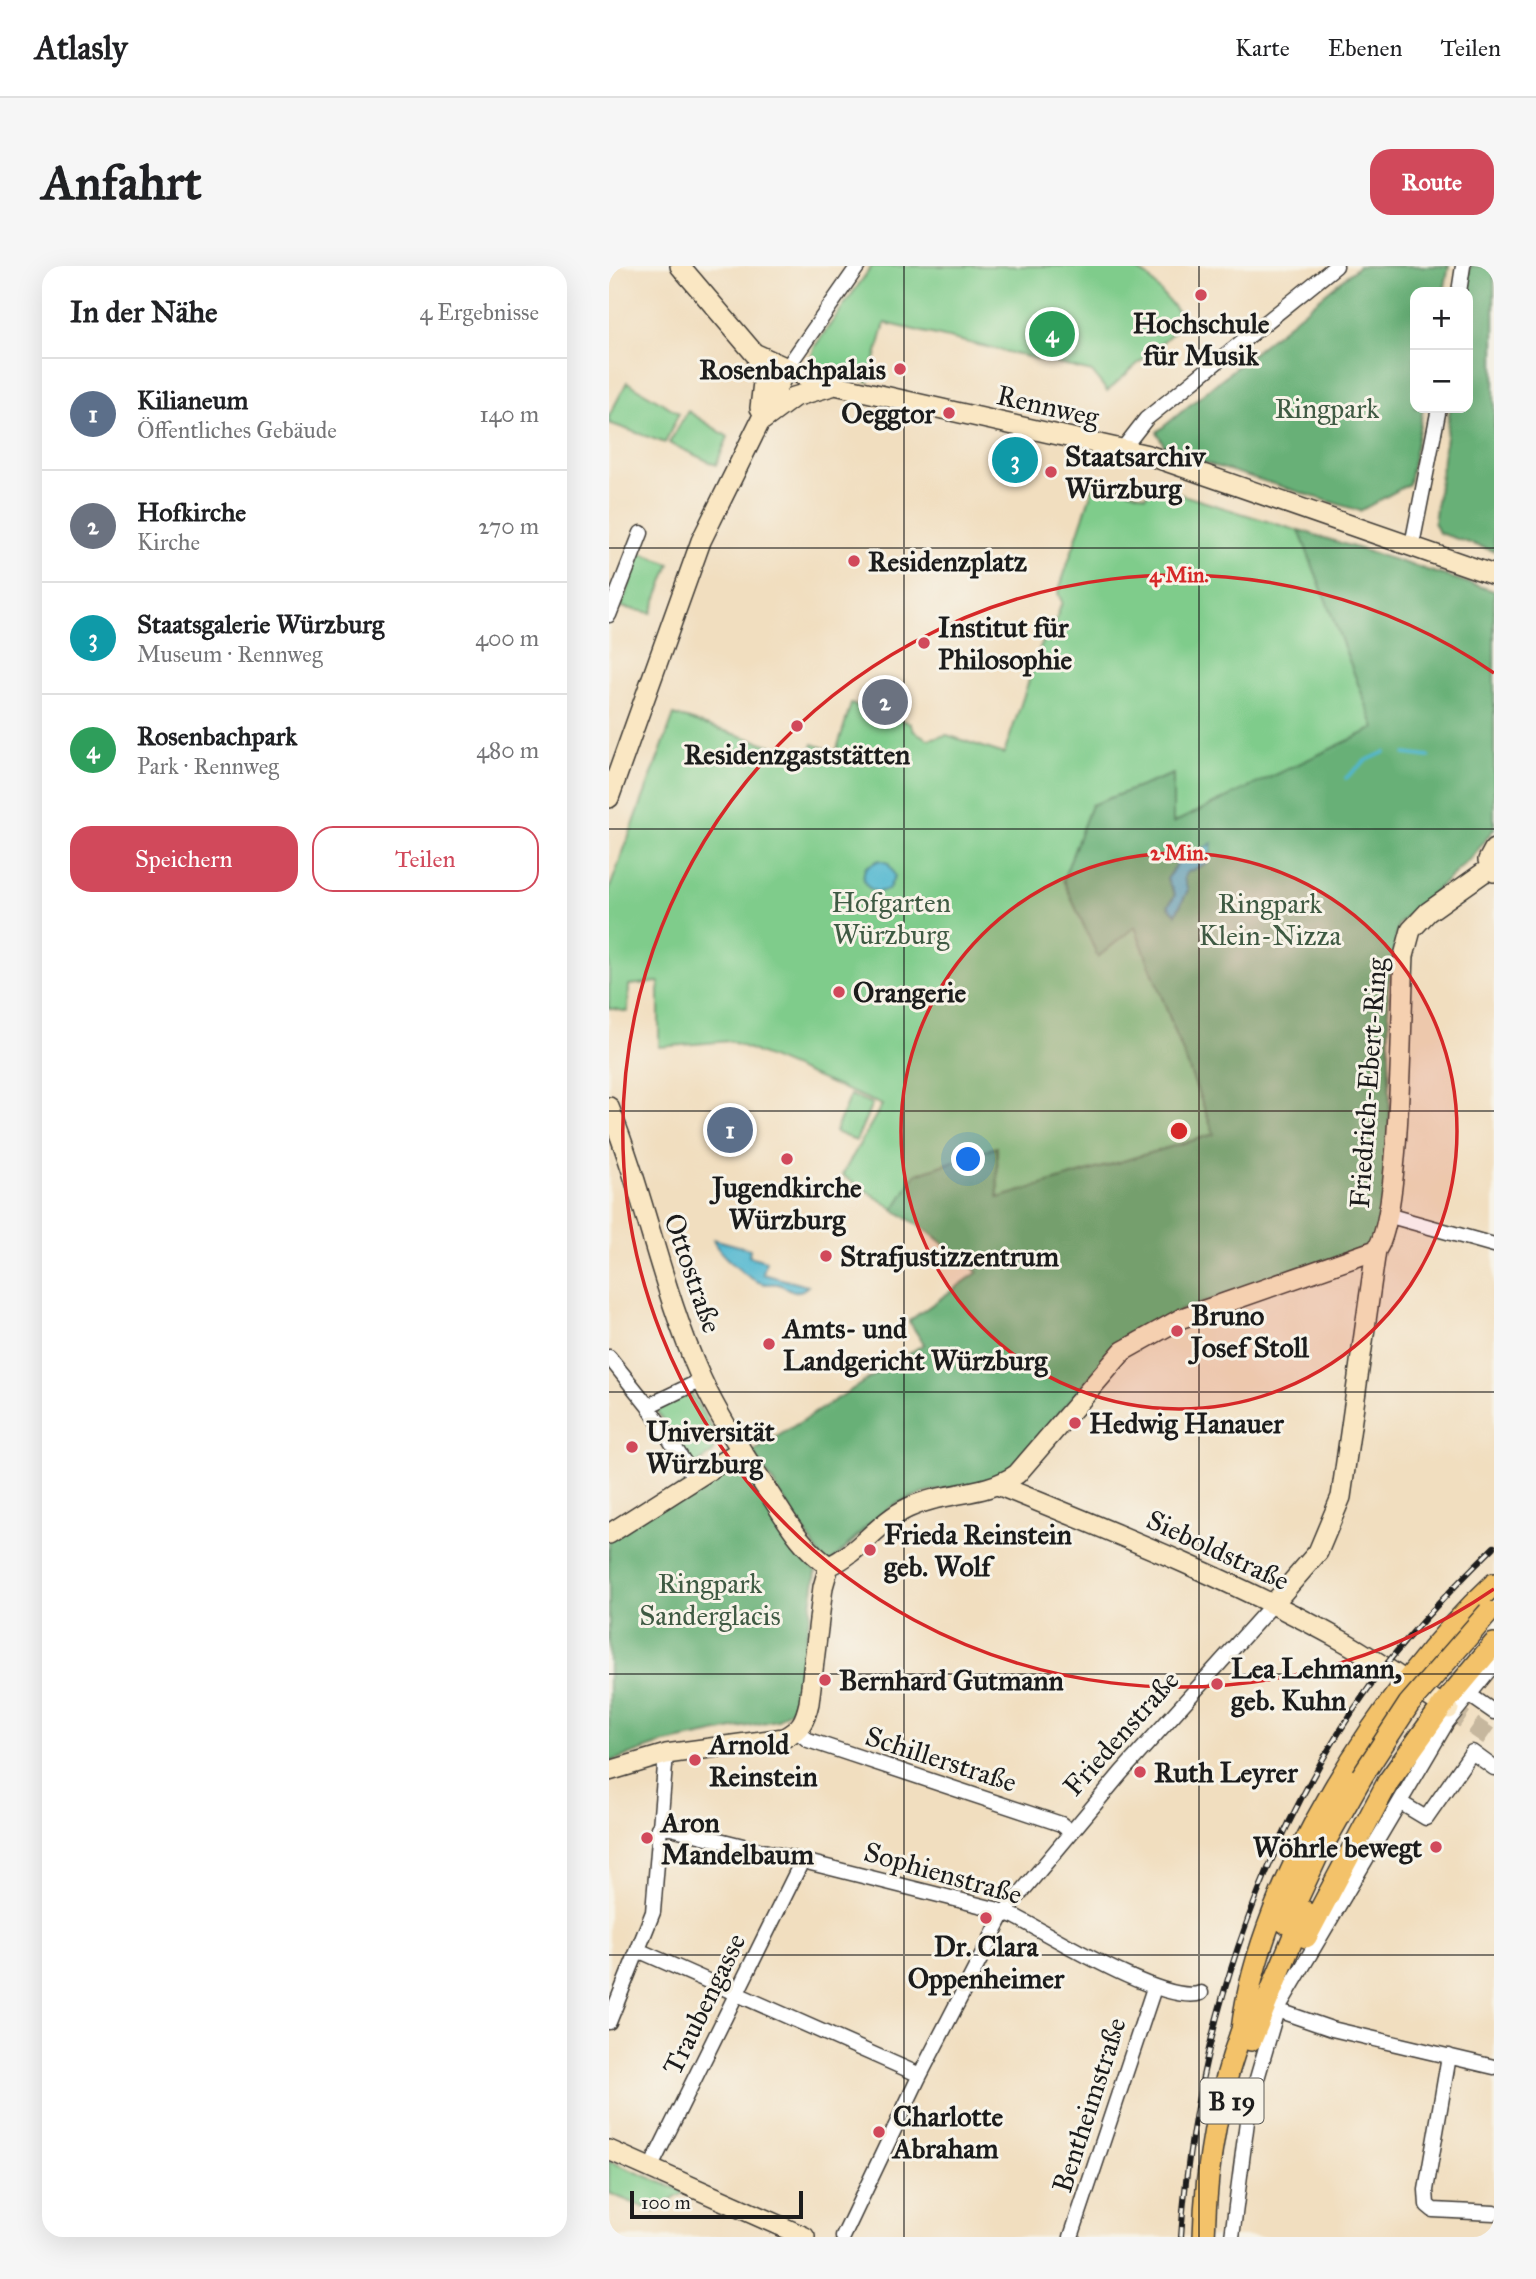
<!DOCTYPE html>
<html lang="de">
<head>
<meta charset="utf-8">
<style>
	:root { --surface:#fff; --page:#f6f6f6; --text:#202124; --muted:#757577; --line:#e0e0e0; --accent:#d1495b }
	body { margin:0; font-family:"IM FELL Great Primer",serif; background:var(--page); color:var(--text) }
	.controls { position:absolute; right:21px; top:21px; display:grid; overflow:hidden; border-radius:14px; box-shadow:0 7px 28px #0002 }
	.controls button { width:63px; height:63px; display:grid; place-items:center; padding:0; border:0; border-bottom:2px solid var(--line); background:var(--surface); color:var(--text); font:35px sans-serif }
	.scale { position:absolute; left:21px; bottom:18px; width:173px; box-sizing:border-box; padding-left:7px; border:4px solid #1c1c1c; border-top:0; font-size:19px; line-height:24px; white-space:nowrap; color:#1c1c1c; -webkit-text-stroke:5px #f7f3e8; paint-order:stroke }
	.you { position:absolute; left:360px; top:894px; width:24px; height:24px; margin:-18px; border:5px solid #fff; border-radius:50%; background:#1a73e8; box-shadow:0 0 0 10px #1a73e833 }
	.badge { display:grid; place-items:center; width:46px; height:46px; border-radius:50%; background:var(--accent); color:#fff; font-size:23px; font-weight:700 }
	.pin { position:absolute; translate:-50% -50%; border:4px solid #fff; box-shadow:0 2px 7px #0006 }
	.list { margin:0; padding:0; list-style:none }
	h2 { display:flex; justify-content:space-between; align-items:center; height:91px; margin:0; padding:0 28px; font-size:30px }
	h2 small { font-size:23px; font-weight:400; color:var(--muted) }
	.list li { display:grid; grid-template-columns:46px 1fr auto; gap:21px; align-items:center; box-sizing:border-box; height:112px; padding:0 28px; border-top:2px solid var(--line) }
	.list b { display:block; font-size:26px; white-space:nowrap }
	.list p { margin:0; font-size:23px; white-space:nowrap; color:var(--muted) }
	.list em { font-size:23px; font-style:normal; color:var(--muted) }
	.actions { display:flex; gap:14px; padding:21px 28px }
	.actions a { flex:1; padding:16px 0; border:2px solid var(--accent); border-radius:21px; text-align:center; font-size:24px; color:var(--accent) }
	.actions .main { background:var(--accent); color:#fff }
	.map { position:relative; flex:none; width:885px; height:1971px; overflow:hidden; border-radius:21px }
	header { display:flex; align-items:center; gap:42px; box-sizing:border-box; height:98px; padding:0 35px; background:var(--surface); border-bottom:2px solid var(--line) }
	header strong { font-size:33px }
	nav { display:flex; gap:38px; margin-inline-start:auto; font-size:24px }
	.intro { display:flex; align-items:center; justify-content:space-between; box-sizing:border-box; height:168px; padding:0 42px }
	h1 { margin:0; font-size:49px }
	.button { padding:18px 32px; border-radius:21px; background:var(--accent); color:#fff; font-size:24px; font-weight:700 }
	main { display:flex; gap:42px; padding:0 42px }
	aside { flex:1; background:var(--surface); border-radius:21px; box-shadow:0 7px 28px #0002 }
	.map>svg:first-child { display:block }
	.green { fill:#7fcc8b; stroke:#4e7454; stroke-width:2 }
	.forest { fill:#67b077; stroke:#42664a; stroke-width:2 }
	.water { fill:#51b7d0; stroke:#366a76; stroke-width:2 }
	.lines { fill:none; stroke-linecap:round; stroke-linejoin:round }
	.stream { stroke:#51b7d0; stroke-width:3.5 }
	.secondary-tunnel { stroke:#c6b79e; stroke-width:19; stroke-dasharray:19 10; stroke-linecap:butt }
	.street-casing { stroke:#3c3934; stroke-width:17 }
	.secondary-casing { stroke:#3c3934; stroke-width:22 }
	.primary-casing { stroke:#3c3934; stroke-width:24 }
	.street { stroke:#fff; stroke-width:14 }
	.secondary { stroke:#fae7c3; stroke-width:19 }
	.primary { stroke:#f3c26a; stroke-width:21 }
	.rail-casing { stroke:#1c1c1c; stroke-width:6 }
	.rail { stroke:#f7f3e8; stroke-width:3.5; stroke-dasharray:10; stroke-linecap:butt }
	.primary-bridge-casing { stroke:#3c3934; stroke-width:24; stroke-linecap:butt }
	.primary-bridge { stroke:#f3c26a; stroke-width:21 }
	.grid { fill:none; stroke:#1c1c1c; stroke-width:2; stroke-opacity:0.55 }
	.ring { fill:none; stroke:#d62828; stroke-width:3.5 }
	.poi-dot { fill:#d1495b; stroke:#f7f3e8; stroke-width:2.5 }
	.labels { text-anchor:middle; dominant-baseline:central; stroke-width:6; stroke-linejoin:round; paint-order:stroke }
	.shield { fill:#f7f3e8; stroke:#5e5c59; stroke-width:2 }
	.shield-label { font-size:26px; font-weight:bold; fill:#1c1c1c }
	.poi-label { font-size:28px; font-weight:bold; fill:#1c1c1c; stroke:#f7f3e8; text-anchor:start }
	.street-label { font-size:28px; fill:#1c1c1c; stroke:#f7f3e8 }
	.park-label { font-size:28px; fill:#3f5a43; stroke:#f7f3e8 }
	.centre { fill:#d62828; stroke:#f7f3e8; stroke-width:3.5 }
	.ring-label { font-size:21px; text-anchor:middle; font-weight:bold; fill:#d62828; stroke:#f7f3e8; stroke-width:6; stroke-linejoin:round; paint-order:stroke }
</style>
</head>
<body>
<header>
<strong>Atlasly</strong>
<nav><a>Karte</a><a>Ebenen</a><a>Teilen</a></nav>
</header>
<div class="intro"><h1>Anfahrt</h1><a class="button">Route</a></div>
<main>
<aside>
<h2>In der Nähe<small>4 Ergebnisse</small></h2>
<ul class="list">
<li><span class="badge" style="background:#5c6f8a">1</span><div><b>Kilianeum</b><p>Öffentliches Gebäude</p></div><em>140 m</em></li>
<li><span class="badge" style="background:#6b7280">2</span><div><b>Hofkirche</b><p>Kirche</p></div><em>270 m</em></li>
<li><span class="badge" style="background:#0f9aa8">3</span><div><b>Staatsgalerie Würzburg</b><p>Museum · Rennweg</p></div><em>400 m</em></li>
<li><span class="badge" style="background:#2e9e5b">4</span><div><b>Rosenbachpark</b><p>Park · Rennweg</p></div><em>480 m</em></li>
</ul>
<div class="actions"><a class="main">Speichern</a><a>Teilen</a></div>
</aside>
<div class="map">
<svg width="885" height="1971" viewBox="0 0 885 1971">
	<rect width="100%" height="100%" fill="#f7f3e8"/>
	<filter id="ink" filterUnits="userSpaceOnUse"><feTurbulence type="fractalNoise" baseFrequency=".0143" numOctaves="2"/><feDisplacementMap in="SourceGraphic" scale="14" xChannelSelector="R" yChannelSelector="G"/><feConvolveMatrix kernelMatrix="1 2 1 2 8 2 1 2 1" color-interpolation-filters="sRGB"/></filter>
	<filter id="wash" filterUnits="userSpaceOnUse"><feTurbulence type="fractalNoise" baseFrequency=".00686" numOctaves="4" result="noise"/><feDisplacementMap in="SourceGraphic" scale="28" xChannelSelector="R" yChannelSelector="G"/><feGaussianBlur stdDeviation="1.57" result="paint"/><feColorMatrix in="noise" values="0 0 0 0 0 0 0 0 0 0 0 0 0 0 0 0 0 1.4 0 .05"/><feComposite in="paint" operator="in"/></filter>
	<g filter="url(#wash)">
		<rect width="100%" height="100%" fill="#f1debf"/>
		<path class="green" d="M263 0H522L539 11 577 55 498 125 483 106 276 57 260 116 199 100 206 80Z
			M18 116 70 147 56 177 0 157V150Z
			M79 145 119 171 107 199 60 177Z
			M487 213 537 230 541 219 885 325V563L862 592 789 659 779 723 782 915 573 1044 511 1076 469 1122 312 1229 281 1241 218 1300 144 1186 315 1078 300 1055 369 1006 320 966 233 909 273 839 121 775 50 781V716L20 719 19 746 0 742V624L65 449 199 491 204 478 227 486 242 438 301 457 305 465 319 473 338 469 395 488 434 373 442 369 453 336 449 327Z
			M32 287 61 298 42 347 12 341Z
			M241 829 263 838 247 875 226 866Z
			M81 1126 109 1172 104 1187 84 1200 47 1144Z
			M0 1895 76 1926 56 1938 51 1936 46 1946 0 1927Z"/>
		<path class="forest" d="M750 0H840L835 26H806V142H814L800 218 751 245 558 185 548 166Z
			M861 0H885V285L830 267 825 256 841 142H859L857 26Z
			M690 264 885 325V563L862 592 789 659 779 723 782 915 772 977 573 1044 511 1076 400 1206C363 1225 317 1219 282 1241 259 1255 238 1281 218 1300L144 1186 315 1078 300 1055 369 1006 320 966 285 944 307 908 388 881 389 932 605 868 526 661 489 691 454 614 482 539 564 508V557L766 462Z
			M124 1185 152 1232 207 1306 189 1428 184 1442 168 1454 52 1478 0 1496V1270Z"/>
		<path class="water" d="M603 577 600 596 577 607 575 612 579 624 567 648 559 640 566 629 558 613 574 587 592 584Z
			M270 594 279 597 286 610 279 624 268 626C256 622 251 612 257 601Z
			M104 973 141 983 140 990 157 995 154 1008 199 1020C187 1031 180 1022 169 1018 163 1017 157 1019 152 1017 139 1013 107 986 104 973Z"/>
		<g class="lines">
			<path class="stream" d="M796 488 820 491
				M737 512 756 495 776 486"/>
		</g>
	</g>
	<g filter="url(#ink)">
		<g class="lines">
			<path class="secondary-tunnel" d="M840 1443 885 1474"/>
			<g class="street-casing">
				<path id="street" d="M850 26 854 0
					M177 103 249 0
					M512 185 537 153 727 0
					M803 279 830 142
					M0 349 32 267
					M778 949 885 979
					M0 1091 39 1140 86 1213
					M39 1140 93 1114
					M859 1428 885 1446
					M188 1465 199 1474 452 1558 462 1566
					M792 1537 817 1552 863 1486 885 1502
					M49 1562H62L386 1643 407 1651C443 1670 557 1740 592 1727
					M31 1685 311 1809
					M668 1744 723 1763 885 1801
					M0 1756 44 1646 57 1488
					M840 1790 817 1924 818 1939 824 1944 885 1947
					M41 1903 193 1595
					M234 1971 309 1813 395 1647 512 1507 664 1338
					M462 1971 545 1722
					M623 1971 640 1840 668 1744 838 1456 885 1398"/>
			</g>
			<g class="secondary-casing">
				<path id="secondary" d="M71 0 145 87 204 114 539 189 885 309
					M147 88 154 116 151 142
					M154 154 185 131 223 120
					M0 532 92 275 177 103
					M885 583 879 594 885 606
					M0 841C36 930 53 1025 92 1112 110 1152 136 1190 160 1227 177 1253 192 1282 220 1300
					M391 1220C506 1267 622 1313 732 1374 769 1394 803 1421 840 1443
					M0 1268 132 1184
					M220 1300C250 1287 269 1256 299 1242 335 1225 375 1231 408 1208L514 1085 573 1052 767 984C792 954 792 741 795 690L802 664 819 646 881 602
					M664 1338 709 1286 732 1231 767 984
					M0 1505 57 1488 175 1472C192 1463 196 1455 200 1437L214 1321 220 1300
					M0 1884 196 1971"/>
			</g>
			<g class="primary-casing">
				<path id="primary" d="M677 1657 710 1586 753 1510
					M697 1671 779 1516 834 1439 885 1378
					M633 1764C651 1615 776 1419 885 1318
					M642 1774 695 1645
					M595 1971C597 1896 610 1821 638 1751"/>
			</g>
			<use href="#street" class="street"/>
			<use href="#secondary" class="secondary"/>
			<use href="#primary" class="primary"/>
			<g class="rail-casing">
				<path id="rail" d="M572 1971C585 1776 647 1580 761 1420 797 1370 841 1324 885 1281"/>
			</g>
			<use href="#rail" class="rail"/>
			<g class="primary-bridge-casing">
				<path id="primary-bridge" d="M753 1510 800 1438 880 1346"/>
			</g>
			<use href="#primary-bridge" class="primary-bridge"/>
		</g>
	</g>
	<path class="grid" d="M295 0V1971M590 0V1971M0 282H885M0 563H885M0 845H885M0 1126H885M0 1408H885M0 1689H885"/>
	<circle cx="570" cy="865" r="278" fill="#d62828" fill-opacity=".12"/>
	<g class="ring">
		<circle cx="570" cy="865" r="278"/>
		<path d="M885 1323A556 556 0 1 1 885 407"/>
	</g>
	<g class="poi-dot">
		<circle cx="592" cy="29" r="7"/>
		<circle cx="291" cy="103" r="7"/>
		<circle cx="340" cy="147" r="7"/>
		<circle cx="442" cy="206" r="7"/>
		<circle cx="245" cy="295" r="7"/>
		<circle cx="315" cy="377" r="7"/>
		<circle cx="188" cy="460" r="7"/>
		<circle cx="230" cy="726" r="7"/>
		<circle cx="178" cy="893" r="7"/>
		<circle cx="217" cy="990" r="7"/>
		<circle cx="568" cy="1065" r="7"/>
		<circle cx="160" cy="1078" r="7"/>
		<circle cx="466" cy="1157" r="7"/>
		<circle cx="23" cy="1181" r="7"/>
		<circle cx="261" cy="1284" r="7"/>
		<circle cx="216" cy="1414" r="7"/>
		<circle cx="608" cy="1418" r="7"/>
		<circle cx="86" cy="1494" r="7"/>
		<circle cx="531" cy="1506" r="7"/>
		<circle cx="38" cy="1572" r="7"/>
		<circle cx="827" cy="1581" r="7"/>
		<circle cx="377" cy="1652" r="7"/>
		<circle cx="270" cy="1866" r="7"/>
	</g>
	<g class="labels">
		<rect class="shield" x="591.5" y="1812.5" width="63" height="45" rx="5"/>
		<g class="shield-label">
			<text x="623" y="1835">B 19</text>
		</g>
		<g class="poi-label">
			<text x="592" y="57" text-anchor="middle">Hochschule<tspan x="592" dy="32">für Musik</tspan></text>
			<text x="277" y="103" text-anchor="end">Rosenbachpalais</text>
			<text x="326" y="147" text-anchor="end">Oeggtor</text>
			<text x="456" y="190">Staatsarchiv<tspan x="456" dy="32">Würzburg</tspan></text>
			<text x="259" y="295">Residenzplatz</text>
			<text x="329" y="361">Institut für<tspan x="329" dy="32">Philosophie</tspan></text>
			<text x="188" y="488" text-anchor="middle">Residenzgaststätten</text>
			<text x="244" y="726">Orangerie</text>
			<text x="178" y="921" text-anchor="middle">Jugendkirche<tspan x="178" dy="32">Würzburg</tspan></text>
			<text x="231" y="990">Strafjustizzentrum</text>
			<text x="582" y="1049">Bruno<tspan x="582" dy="32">Josef Stoll</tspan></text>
			<text x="174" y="1062">Amts- und<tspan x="174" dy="32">Landgericht Würzburg</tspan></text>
			<text x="480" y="1157">Hedwig Hanauer</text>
			<text x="37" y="1165">Universität<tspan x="37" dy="32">Würzburg</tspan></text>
			<text x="275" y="1268">Frieda Reinstein<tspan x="275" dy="32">geb. Wolf</tspan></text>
			<text x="622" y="1402">Lea Lehmann,<tspan x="622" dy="32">geb. Kuhn</tspan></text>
			<text x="230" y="1414">Bernhard Gutmann</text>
			<text x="100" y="1478">Arnold<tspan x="100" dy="32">Reinstein</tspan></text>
			<text x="545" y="1506">Ruth Leyrer</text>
			<text x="52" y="1556">Aron<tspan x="52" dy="32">Mandelbaum</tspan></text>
			<text x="813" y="1581" text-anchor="end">Wöhrle bewegt</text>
			<text x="377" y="1680" text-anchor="middle">Dr. Clara<tspan x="377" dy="32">Oppenheimer</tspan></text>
			<text x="284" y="1850">Charlotte<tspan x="284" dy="32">Abraham</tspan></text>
		</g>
		<g class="street-label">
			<text transform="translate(439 140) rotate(13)">Rennweg</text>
			<text transform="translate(759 817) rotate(-86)">Friedrich-Ebert-Ring</text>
			<text transform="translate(84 1007) rotate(71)">Ottostraße</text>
			<text transform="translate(609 1284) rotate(25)">Sieboldstraße</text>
			<text transform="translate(512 1467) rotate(-48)">Friedenstraße</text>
			<text transform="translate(332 1493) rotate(18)">Schillerstraße</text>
			<text transform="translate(334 1607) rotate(16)">Sophienstraße</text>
			<text transform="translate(95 1738) rotate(-64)">Traubengasse</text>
			<text transform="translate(480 1839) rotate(-72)">Bentheimstraße</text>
		</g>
		<g class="park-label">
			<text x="718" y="142">Ringpark</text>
			<text x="282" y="636">Hofgarten<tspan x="282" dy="32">Würzburg</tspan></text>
			<text x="661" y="637">Ringpark<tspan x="661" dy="32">Klein-Nizza</tspan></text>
			<text x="101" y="1317">Ringpark<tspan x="101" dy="32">Sanderglacis</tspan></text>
		</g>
	</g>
	<circle cx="570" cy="865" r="10" class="centre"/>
	<g class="ring-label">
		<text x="570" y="316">4 Min.</text>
		<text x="570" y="594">2 Min.</text>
	</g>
</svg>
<div class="controls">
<button>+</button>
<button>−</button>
</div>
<div class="scale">100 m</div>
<div class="you"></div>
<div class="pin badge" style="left:121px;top:864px;background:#5c6f8a">1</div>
<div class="pin badge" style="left:276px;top:436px;background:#6b7280">2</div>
<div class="pin badge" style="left:406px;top:194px;background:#0f9aa8">3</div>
<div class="pin badge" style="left:443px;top:68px;background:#2e9e5b">4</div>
</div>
</main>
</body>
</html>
